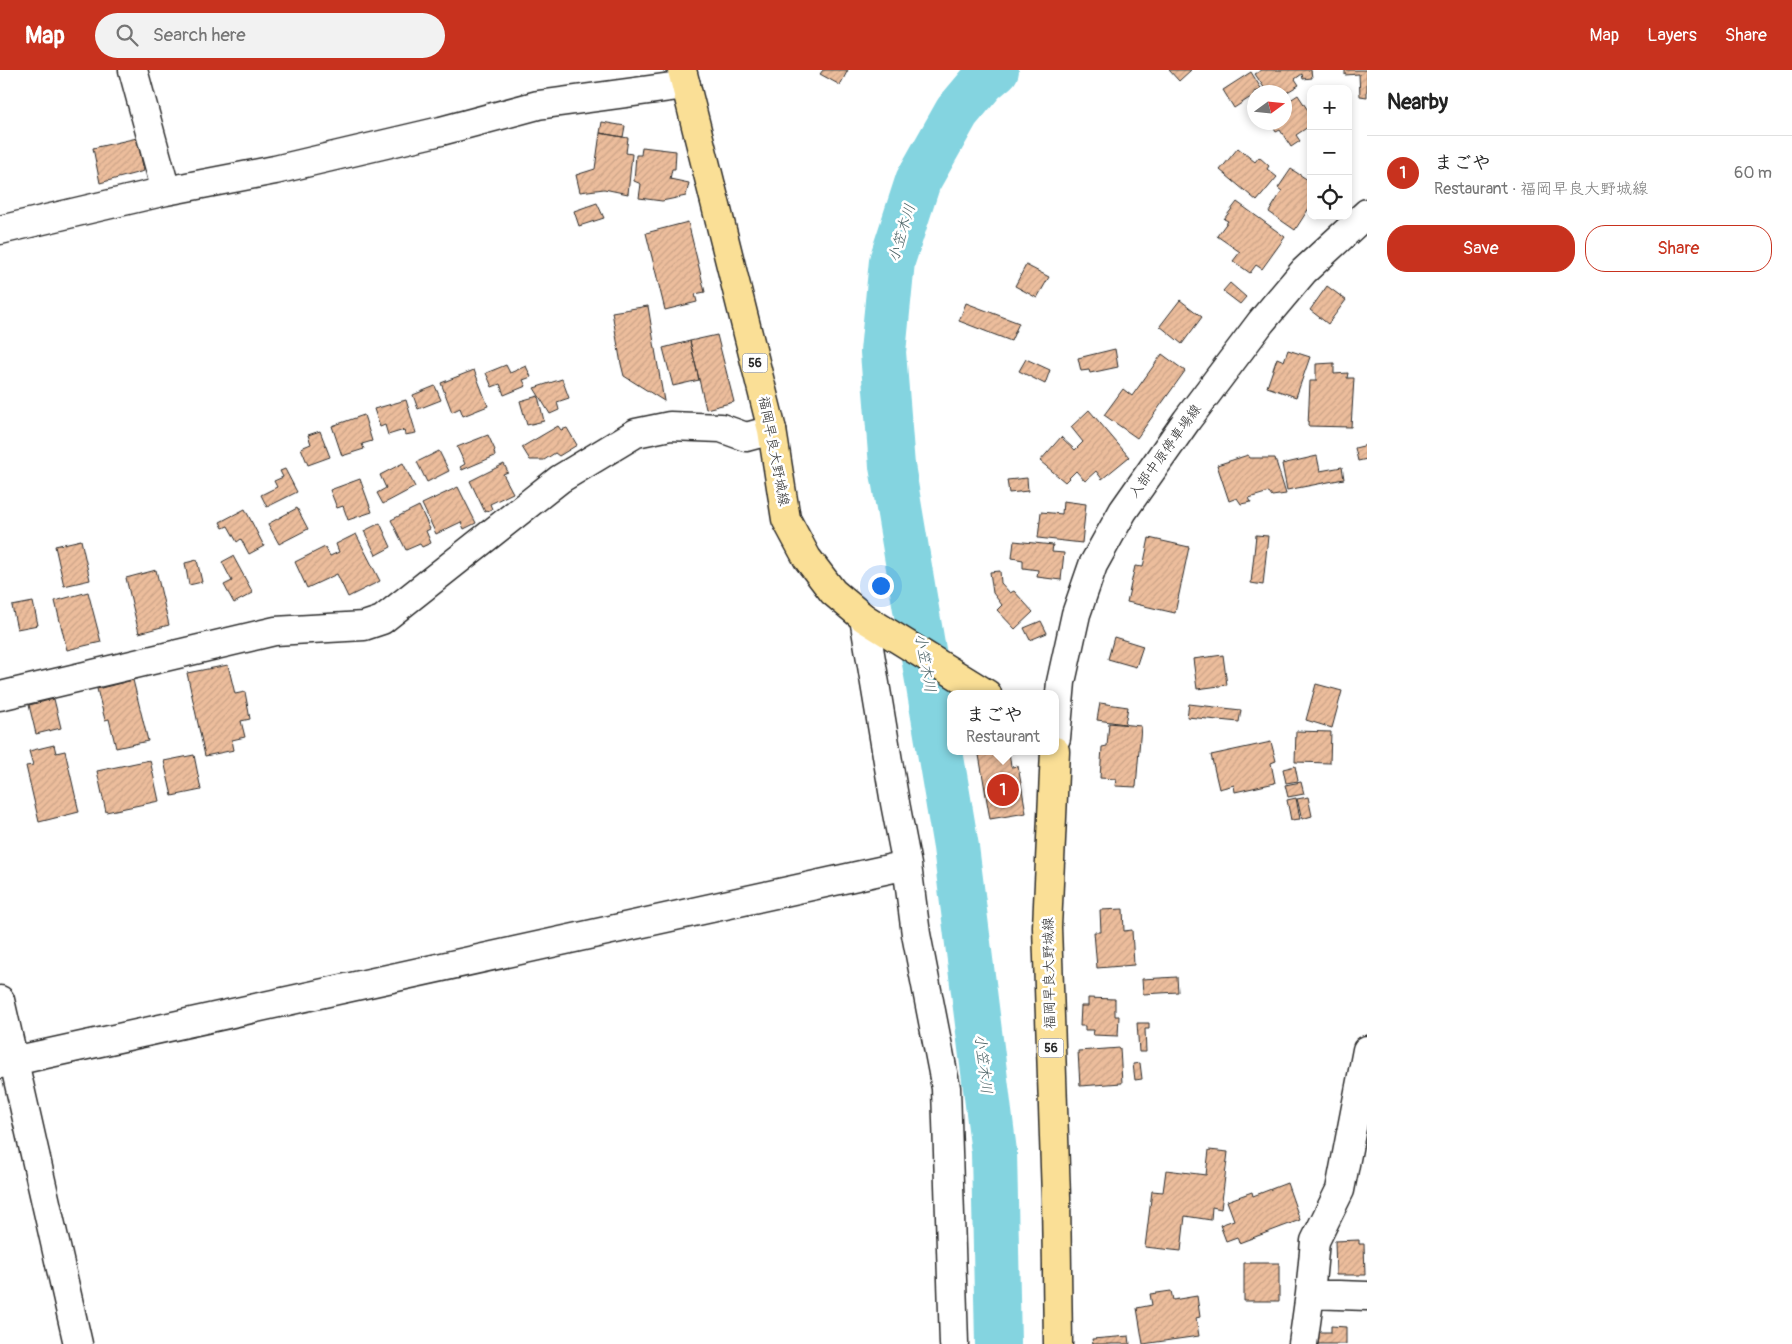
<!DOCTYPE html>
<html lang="en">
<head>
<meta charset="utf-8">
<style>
	:root { --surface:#fff; --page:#f2f2f2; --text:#222; --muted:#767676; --line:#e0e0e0; --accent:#c8321e }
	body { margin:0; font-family:Pangolin,"Klee One",sans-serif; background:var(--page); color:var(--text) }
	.controls { position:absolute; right:15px; top:15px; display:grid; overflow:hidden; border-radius:10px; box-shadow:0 2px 8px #0003 }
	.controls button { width:45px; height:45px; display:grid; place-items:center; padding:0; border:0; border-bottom:1px solid var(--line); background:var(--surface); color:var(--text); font:25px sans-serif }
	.compass { position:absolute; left:1247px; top:15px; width:45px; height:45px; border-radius:50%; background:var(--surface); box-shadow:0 2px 8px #0003; rotate:75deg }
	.you { position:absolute; left:880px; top:515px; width:18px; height:18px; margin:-12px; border:4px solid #fff; border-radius:50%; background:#1a73e8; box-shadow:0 0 0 8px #1a73e833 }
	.badge { display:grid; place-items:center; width:32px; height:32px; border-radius:50%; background:var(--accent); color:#fff; font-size:16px; font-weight:700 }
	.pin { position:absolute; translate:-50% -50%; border:2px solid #fff; box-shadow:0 1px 5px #0006 }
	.popup { position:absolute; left:947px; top:620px; width:112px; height:65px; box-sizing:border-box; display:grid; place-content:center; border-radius:10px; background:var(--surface); filter:drop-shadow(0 1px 4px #0005); font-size:16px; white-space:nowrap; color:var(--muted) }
	.popup b { font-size:19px; color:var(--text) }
	.popup::after { content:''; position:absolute; left:50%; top:100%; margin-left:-10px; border:10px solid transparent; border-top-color:var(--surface) }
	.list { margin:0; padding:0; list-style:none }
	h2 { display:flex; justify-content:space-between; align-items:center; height:65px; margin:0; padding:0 20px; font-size:21px }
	h2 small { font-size:16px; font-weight:400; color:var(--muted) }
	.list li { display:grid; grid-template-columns:32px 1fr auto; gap:15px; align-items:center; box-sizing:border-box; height:75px; padding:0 20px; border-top:1px solid var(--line) }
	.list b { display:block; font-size:19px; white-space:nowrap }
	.list p { margin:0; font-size:16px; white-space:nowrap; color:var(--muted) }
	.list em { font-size:16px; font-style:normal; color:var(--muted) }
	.actions { display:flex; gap:10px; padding:15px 20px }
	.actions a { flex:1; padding:11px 0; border:1px solid var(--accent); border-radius:20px; text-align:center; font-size:18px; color:var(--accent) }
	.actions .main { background:var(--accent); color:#fff }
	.icon { flex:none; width:28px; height:28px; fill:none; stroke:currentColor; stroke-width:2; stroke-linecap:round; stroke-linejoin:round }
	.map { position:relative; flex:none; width:1367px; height:1274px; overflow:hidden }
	header { display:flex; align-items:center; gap:30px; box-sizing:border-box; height:70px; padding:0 25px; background:var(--accent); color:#fff }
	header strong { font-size:24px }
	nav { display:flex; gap:28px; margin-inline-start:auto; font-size:18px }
	.search { width:350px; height:45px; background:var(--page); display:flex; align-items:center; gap:12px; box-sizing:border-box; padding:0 18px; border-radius:28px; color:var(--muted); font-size:19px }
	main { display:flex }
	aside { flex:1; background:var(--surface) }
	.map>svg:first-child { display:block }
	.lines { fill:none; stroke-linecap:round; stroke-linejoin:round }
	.river { stroke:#84d4e0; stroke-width:46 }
	.building { fill:url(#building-hatch); stroke:#2b2b2b }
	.minor-casing { stroke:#2b2b2b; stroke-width:31 }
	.secondary-casing { stroke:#2b2b2b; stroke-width:31 }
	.primary-casing { stroke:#2b2b2b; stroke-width:31 }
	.minor { stroke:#fff; stroke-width:28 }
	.secondary { stroke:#fff; stroke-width:28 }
	.primary { stroke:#fadf96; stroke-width:28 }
	.labels { text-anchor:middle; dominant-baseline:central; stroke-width:5; stroke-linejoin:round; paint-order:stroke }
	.shield { fill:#fff; stroke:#6b6b6b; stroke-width:1 }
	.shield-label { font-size:12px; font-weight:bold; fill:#2b2b2b }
	.street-label { font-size:14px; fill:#2b2b2b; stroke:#fff }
	.water-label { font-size:15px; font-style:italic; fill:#465e61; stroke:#fff }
</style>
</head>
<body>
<header>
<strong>Map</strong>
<div class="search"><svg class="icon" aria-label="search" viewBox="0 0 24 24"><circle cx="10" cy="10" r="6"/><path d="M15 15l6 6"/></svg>Search here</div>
<nav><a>Map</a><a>Layers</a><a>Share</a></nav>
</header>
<main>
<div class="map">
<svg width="1367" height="1274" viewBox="0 0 1367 1274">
	<defs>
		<pattern id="building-hatch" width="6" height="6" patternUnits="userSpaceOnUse" patternTransform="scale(1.25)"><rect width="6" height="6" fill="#ecbd9c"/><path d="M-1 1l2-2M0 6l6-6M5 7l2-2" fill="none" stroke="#cba387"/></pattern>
	</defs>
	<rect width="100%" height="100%" fill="#fff"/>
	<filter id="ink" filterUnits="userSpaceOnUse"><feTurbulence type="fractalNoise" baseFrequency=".02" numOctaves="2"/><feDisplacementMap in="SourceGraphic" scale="10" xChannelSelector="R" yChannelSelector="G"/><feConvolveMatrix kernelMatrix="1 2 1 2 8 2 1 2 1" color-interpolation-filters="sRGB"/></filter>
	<g filter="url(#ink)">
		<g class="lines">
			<path class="river" d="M996 0 983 11 957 42 918 111 892 191 883 282 892 396 956 777 994 1082 998 1274"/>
		</g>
		<path class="building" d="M823 0H848L840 15 820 4Z
			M1169 0H1191L1179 11Z
			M1262 0H1311L1312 8 1303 9 1302 4 1295 9 1299 15 1284 24V22H1267L1255 4Z
			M1345 0H1367V27L1360 26 1359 4 1345 5Z
			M1251 2 1262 20 1254 22V25L1234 38 1223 20Z
			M1298 25 1311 45V55L1296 65 1300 71 1291 77 1280 60 1276 62 1270 52H1284V34Z
			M1254 32V47L1248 37Z
			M602 52 625 56 623 67 600 63Z
			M600 63 628 68 626 83 632 84 628 124 604 119 580 122 576 105 595 99Z
			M137 68 144 101 100 113 93 78Z
			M642 77 676 81 675 99H672L670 109 689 113 686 126 662 131 639 128 641 114 634 111 636 85H641Z
			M1238 78 1255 92 1259 87 1269 96 1267 99 1277 107 1257 131 1220 100Z
			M1291 99 1311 112V135L1295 160 1269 142 1282 121 1278 118Z
			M1237 132 1285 167 1262 199 1256 195 1250 203 1233 191 1240 182 1217 166 1228 151 1224 149Z
			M597 133 604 148 579 156 574 141Z
			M688 152 705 222 695 224 697 232 665 240 646 163Z
			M1026 195 1049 207 1037 228 1015 216Z
			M1230 213 1246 227 1240 234 1223 221Z
			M1327 216 1346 230 1328 254 1310 240Z
			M1180 230 1202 247 1182 274 1160 256Z
			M966 233 1019 253 1011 271 959 251Z
			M648 236 656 285 664 331 624 306 621 294 612 242Z
			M717 265 734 332 706 339 690 271Z
			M690 271 699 310 673 316 663 278Z
			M1115 279 1118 297 1090 303 1089 300 1081 301 1078 288Z
			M1288 280 1310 287 1296 327 1267 317 1277 288 1284 291Z
			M1162 284 1185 301 1137 368 1104 345 1123 319 1132 326Z
			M1026 289 1050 300 1045 314 1019 301Z
			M1334 293V304L1348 303 1347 308H1354L1351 357 1308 356 1310 311H1316V294Z
			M506 295 510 303 526 296 531 307 523 310 526 316 504 325 500 314 492 317 486 303Z
			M474 300 488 336 463 346 460 338 452 342 441 313Z
			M562 309 569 328 557 332 559 340 550 344 534 318Z
			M435 316 441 330 418 339 413 325Z
			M538 326 544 351 527 355 520 331Z
			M406 330 416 363 405 365 404 360 388 365 385 355 380 357 374 339Z
			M1089 340 1129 387 1102 409 1096 401 1085 411 1076 401 1065 412 1040 391 1061 367 1075 380 1083 372 1071 357Z
			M364 345 372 371 362 374 364 379 342 386 332 356Z
			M558 356 561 360 567 358 577 375 559 386 555 383 544 390H530L522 377Z
			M320 361 330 387 308 395 301 378 311 374 308 365Z
			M488 365 495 380 494 381 495 386 462 400 460 397 465 394 457 377Z
			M1367 375V389L1358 391 1355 378Z
			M439 381 449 401 427 412 417 392Z
			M1248 385 1250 388H1275L1286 424 1272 426 1269 422 1249 428 1251 432 1241 434 1237 428 1229 431 1217 395Z
			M1317 386 1320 401 1342 397 1344 409 1287 420 1282 394Z
			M403 393 415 417 383 434 377 423 386 418 380 405Z
			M504 394 508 402 503 404 513 423 490 434 492 439 485 442 470 411Z
			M285 399 297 422 267 437 261 425 277 417 274 411 283 407 280 401Z
			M1027 408 1028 421 1009 423 1007 410Z
			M360 409 372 442 348 450 343 436 337 438 330 420Z
			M458 417 476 453 464 459 461 452 436 464 422 434Z
			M1063 431 1086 434 1082 473 1038 468 1041 442 1062 444Z
			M419 436 430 459 426 461 431 473 422 477 420 474 406 480 391 450Z
			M297 438 308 459 279 474 268 454Z
			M245 439 264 476 249 484 241 469 237 472 228 456 223 458 220 452Z
			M380 453 391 477 376 485 364 461Z
			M356 464 380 511 348 527 337 504 307 518 295 492 325 477 330 486 339 482 336 474Z
			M1256 465 1268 466 1263 515 1251 513Z
			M1149 468 1189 477 1175 543 1127 532 1135 496 1143 497Z
			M81 470 90 510 64 516 55 476Z
			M1014 471 1053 475 1052 482 1064 483 1061 510 1037 507 1038 500 1023 498V490L1012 488Z
			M233 486 253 523 234 533 224 515 232 511 222 492Z
			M197 490 202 512 189 515 185 493Z
			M156 500 169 555 139 563 126 508Z
			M1000 501 1001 513 1010 523 1014 521 1033 542 1015 559 997 540 1002 535 993 523 990 502Z
			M88 522 101 572 67 580 55 531Z
			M33 532 38 555 17 559 12 536Z
			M1041 551 1047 563 1030 570 1024 558Z
			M1114 567 1143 576 1136 597 1108 589Z
			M1223 585 1227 615 1197 619 1193 589Z
			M228 595 235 624 245 622 250 649 241 651 245 667 232 670 234 680 205 686 187 603Z
			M133 610 148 671 116 678 109 649 105 650 97 619Z
			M1316 614 1342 621 1332 658 1306 650Z
			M54 629 61 658 36 664 29 635Z
			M1100 633 1128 637 1125 654 1097 650Z
			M1189 634 1241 640 1239 652 1187 647Z
			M1109 653 1141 656 1136 717 1115 716 1116 709 1100 708 1102 677 1107 676Z
			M1296 661 1331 662 1330 693 1295 692Z
			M1271 672 1276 691 1271 693 1275 713 1235 722 1234 715 1219 719 1211 685Z
			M54 675 56 683 65 681 79 742 39 752 26 696 33 695 29 681Z
			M1002 681H1009L1011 697 1018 696 1026 743 990 749 979 685Z
			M194 685 201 720 172 726 164 691Z
			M150 690 159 731 106 742 97 701Z
			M1295 696 1298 711 1286 713 1283 699Z
			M1301 712 1304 724 1288 727 1285 715Z
			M1308 727 1312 746 1302 749 1297 729Z
			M1296 728 1300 749 1291 750 1287 730Z
			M1123 839 1124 861 1132 860 1134 895 1097 898 1094 862H1101L1100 840Z
			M1177 907 1178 922 1143 924 1142 909Z
			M1088 928 1115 929V946H1119L1118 966 1093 965 1094 960H1085V956H1080L1081 936H1088Z
			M1137 953H1149V959H1145L1146 982H1139Z
			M1120 978 1122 1013 1080 1016 1078 981Z
			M1140 993 1142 1009 1135 1010 1133 994Z
			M1209 1080 1228 1082 1221 1139 1212 1137 1211 1150 1185 1146 1181 1181 1145 1177 1152 1121 1163 1122 1166 1100 1206 1105Z
			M1287 1113 1300 1150 1239 1173 1237 1167 1226 1171 1220 1155 1234 1150 1227 1131 1252 1122 1253 1126Z
			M1359 1170V1174H1364L1365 1205H1336L1335 1171Z
			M1244 1193H1279V1231H1244Z
			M1171 1221 1173 1230 1197 1226 1200 1247 1196 1248 1199 1266 1143 1274 1137 1238 1152 1235 1150 1224Z
			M1331 1256 1346 1257V1274H1318V1262H1331Z
			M1129 1266 1130 1274H1093L1092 1269Z"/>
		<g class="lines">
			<g class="minor-casing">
				<path id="minor" d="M133 0 166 121
					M0 160 166 121 275 100 441 61 538 35 686 15
					M864 548 895 733 907 795 916 864 946 1018 954 1274
					M0 626 275 561 364 556 382 550 560 409 636 363 670 356 721 358 746 367 772 360
					M0 930 78 1274
					M0 994 907 795
					M1310 1224 1367 1226
					M1303 1274 1310 1224 1315 1171 1340 1120 1367 980"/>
			</g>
			<g class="secondary-casing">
				<path id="secondary" d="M1056 668 1061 612 1076 544 1093 495 1123 441 1187 350 1261 252 1304 201 1367 143"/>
			</g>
			<g class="primary-casing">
				<path id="primary" d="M682 0 772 360 786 449 807 488 833 522 864 548 987 624
					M1055 681 1047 857 1056 1127 1058 1274"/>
			</g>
			<use href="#minor" class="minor"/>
			<use href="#secondary" class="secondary"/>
			<use href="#primary" class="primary"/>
		</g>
	</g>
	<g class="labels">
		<g class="shield">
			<rect x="742.5" y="283.5" width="25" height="19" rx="4"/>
			<rect x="1038.5" y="968.5" width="25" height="19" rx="4"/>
		</g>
		<g class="shield-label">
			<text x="755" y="293">56</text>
			<text x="1051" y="978">56</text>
		</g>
		<g class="street-label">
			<text transform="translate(774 381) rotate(79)">福岡早良大野城線</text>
			<text transform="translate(1165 381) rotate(-54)">入部中原停車場線</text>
			<text transform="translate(1049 903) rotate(-91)">福岡早良大野城線</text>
		</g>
		<g class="water-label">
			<text transform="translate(902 163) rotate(-73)">小笠木川</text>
			<text transform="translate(925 593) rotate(80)">小笠木川</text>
			<text transform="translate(983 994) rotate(83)">小笠木川</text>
		</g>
	</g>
</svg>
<div class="controls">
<button>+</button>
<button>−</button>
<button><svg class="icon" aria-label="locate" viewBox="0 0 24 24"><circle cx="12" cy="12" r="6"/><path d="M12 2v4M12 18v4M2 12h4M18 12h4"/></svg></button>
</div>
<svg class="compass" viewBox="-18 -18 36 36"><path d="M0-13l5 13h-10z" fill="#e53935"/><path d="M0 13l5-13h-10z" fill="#767676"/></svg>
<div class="you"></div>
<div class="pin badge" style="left:1003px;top:720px">1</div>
<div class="popup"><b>まごや</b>Restaurant</div>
</div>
<aside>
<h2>Nearby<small></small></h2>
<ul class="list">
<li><span class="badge">1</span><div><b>まごや</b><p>Restaurant · 福岡早良大野城線</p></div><em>60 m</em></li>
</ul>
<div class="actions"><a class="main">Save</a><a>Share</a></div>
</aside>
</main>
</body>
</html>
